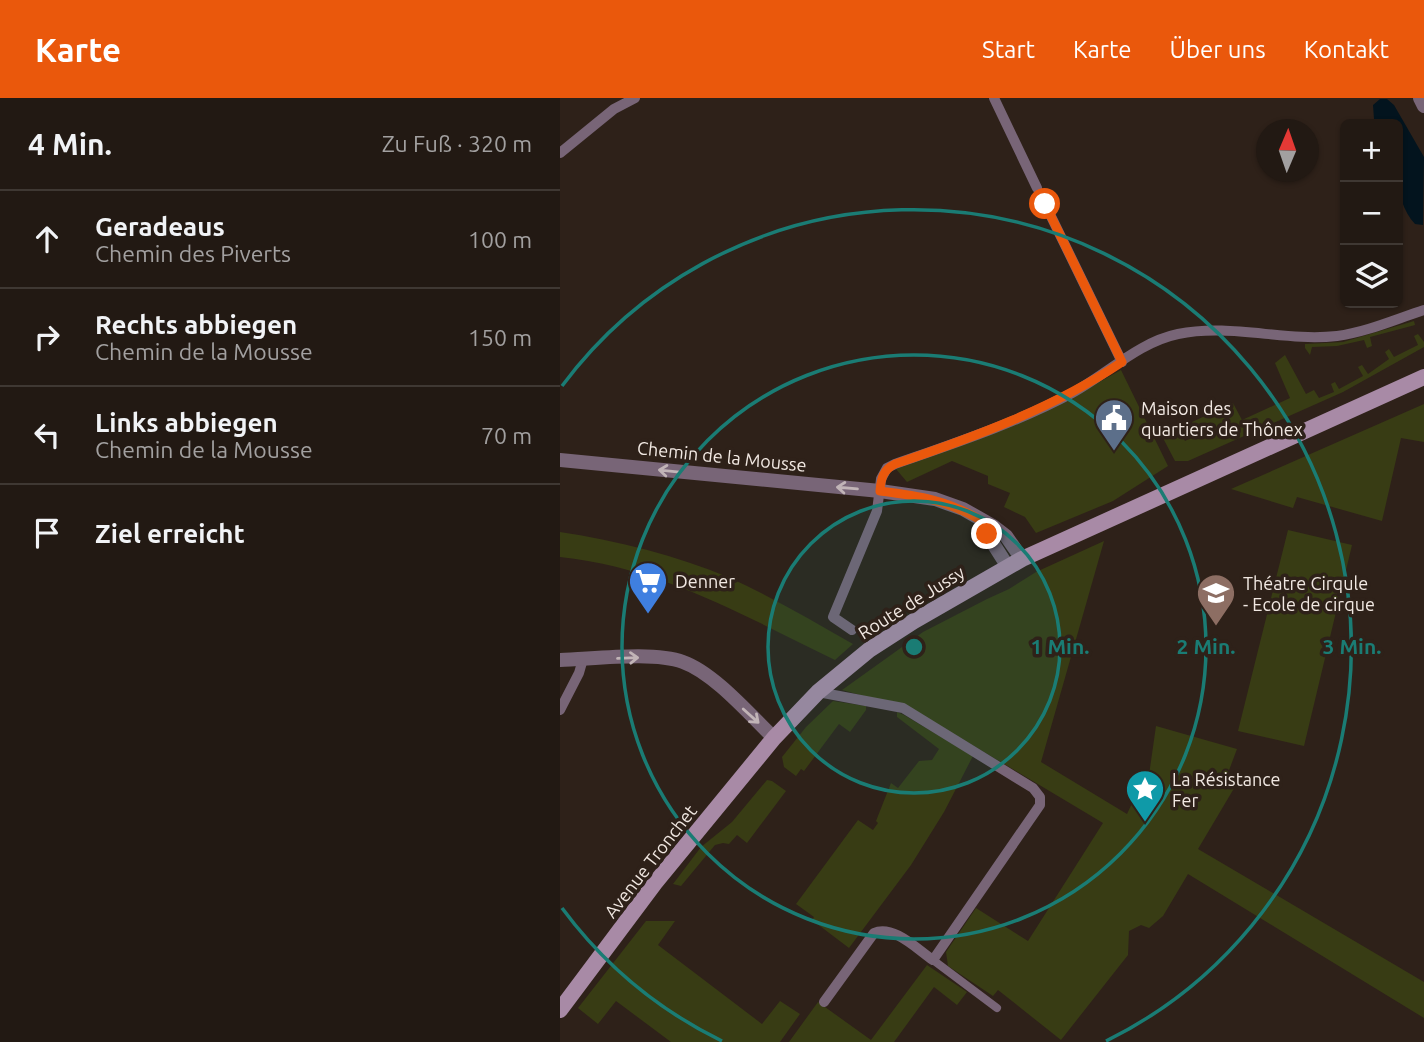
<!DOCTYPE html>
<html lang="de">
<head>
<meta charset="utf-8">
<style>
	:root { --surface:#221913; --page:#2e2621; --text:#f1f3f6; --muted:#a2a0a0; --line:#3f3833; --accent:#ea580c }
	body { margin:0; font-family:Ubuntu,sans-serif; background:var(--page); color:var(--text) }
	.controls { position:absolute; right:21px; top:21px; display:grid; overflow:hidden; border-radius:10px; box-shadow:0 2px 5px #0004 }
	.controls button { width:63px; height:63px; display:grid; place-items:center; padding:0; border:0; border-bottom:2px solid var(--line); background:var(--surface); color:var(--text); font:35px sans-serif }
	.compass { position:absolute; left:696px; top:21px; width:63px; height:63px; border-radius:50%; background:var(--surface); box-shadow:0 2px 5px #0004; rotate:2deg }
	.stop { position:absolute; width:21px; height:21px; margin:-16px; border:5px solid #ea580c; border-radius:50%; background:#fff }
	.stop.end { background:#ea580c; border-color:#fff; box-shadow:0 2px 7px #0008 }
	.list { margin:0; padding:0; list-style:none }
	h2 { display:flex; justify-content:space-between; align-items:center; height:91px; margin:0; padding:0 28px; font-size:30px }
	h2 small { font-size:23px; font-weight:400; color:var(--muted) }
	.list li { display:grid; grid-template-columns:46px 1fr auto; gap:21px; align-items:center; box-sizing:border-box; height:98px; padding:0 28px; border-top:2px solid var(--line) }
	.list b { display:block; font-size:26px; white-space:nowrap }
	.list p { margin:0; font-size:23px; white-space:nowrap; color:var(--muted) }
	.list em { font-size:23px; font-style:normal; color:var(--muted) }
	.icon { flex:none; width:38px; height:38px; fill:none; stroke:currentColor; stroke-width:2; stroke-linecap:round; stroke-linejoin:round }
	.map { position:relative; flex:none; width:864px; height:944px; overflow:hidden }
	header { display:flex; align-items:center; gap:42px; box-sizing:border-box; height:98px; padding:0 35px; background:var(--accent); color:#fff }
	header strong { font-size:33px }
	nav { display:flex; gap:38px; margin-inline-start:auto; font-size:24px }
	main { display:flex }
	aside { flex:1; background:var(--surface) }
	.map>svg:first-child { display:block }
	.green { fill:#383c14 }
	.water { fill:#03141e }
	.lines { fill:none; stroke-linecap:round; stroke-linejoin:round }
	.pedestrian { stroke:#786577; stroke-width:8 }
	.minor { stroke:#786577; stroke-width:10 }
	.tertiary { stroke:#786577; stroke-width:14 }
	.secondary { stroke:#a88aa6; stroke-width:16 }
	.oneway { stroke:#c1b4b7 }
	.route { stroke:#ea580c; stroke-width:9 }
	.ring { fill:none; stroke:#1a7c74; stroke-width:3.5 }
	.labels { text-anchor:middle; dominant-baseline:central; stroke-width:7; stroke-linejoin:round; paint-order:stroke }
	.poi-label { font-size:18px; fill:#f1e8e2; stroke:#2e2119; text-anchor:start }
	.street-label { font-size:18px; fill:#f1e8e2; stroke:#2e2119 }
	.centre { fill:#1a7c74; stroke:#2e2119; stroke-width:3.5 }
	.ring-label { font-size:21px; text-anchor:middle; font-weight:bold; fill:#1a7c74; stroke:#2e2119; stroke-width:7; stroke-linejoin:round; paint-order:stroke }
</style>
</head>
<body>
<header>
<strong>Karte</strong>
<nav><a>Start</a><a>Karte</a><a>Über uns</a><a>Kontakt</a></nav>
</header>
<main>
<aside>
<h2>4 Min.<small>Zu Fuß · 320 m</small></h2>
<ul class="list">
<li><svg class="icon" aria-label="ahead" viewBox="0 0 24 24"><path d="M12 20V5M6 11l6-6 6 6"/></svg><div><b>Geradeaus</b><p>Chemin des Piverts</p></div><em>100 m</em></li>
<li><svg class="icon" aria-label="right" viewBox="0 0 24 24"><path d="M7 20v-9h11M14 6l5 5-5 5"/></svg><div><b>Rechts abbiegen</b><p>Chemin de la Mousse</p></div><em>150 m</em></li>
<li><svg class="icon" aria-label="left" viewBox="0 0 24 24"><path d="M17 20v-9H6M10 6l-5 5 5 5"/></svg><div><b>Links abbiegen</b><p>Chemin de la Mousse</p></div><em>70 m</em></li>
<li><svg class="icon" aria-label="arrive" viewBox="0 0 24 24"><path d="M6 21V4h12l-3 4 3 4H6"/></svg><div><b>Ziel erreicht</b></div></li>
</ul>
</aside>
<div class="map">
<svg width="864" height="944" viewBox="0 0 864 944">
	<rect width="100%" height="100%" fill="#2e2119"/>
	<path class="green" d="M854 223 855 227 810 239 812 248 807 250 804 242 777 248 752 249 750 257 745 250V246L783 244Z
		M858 236 864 244V249L783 294 628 363H615L604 342 605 339 614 335 616 340 622 337 625 343 638 336 632 324 673 305 682 322 730 300 715 265 725 257 746 296 754 292 759 300 774 294 771 286 775 284 779 291 803 278 798 269 802 267 808 276 829 261 825 254 829 251 834 259 858 247 854 238Z
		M561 272 608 368 553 403 476 435 465 419 444 409 450 395 428 386V378L392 363 347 384 336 371C416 343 487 314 561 272Z
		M864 306V344L841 340 822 423 737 399 733 410 671 391Z
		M728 432 792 447 744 648 678 633Z
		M0 434C58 443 116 457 170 480 212 499 253 523 293 546L275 562C184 518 103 470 0 459Z
		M544 443 481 664 567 716 575 699 586 698 596 628 677 651 668 675 676 687 638 751 864 884V920L628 776 603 818 589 830 581 827 569 833 568 857 501 942 438 892 433 898 388 868 386 854 416 810 468 843 543 725 352 611 282 592 363 534 427 501 449 491 476 474Z
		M273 603 306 608V612L290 634 279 626 244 673 241 671 236 678 224 669 222 659 246 629Z
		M337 614 344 617 413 658 384 714 351 767 289 850 252 822 254 819 236 806 298 722 313 732 318 725 316 723 331 685 338 690 359 663 372 662 379 651 337 619Z
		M207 682 212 683 226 693 187 745 177 737 169 746 163 745 155 747 121 788 113 786 141 749 172 724Z
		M86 823H115L98 847 202 926 220 903 240 916 220 944H111L56 903 38 926 18 910Z
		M367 867 407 894 397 907 374 889 334 944H229L258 904 311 942Z"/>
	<path class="water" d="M820 1H827L834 7 864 59 863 127 855 126C831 100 838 58 838 26H819L814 21 813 7Z"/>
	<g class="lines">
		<path class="pedestrian" d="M373 862 437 910"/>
		<path class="minor" d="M434 0 477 90
			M0 55 54 11 75 0
			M485 106 562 264
			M292 532 273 519 317 413 321 381 327 370 335 366C395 345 456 325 512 295 547 276 579 244 618 236 671 225 725 244 777 238 807 234 836 221 864 212
			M258 594 343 610 473 690 480 699V707L373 862C358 852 333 826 314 835L264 904
			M0 612 19 575 23 561"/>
		<path class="tertiary" d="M860 0 864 8
			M0 362 320 393 375 401 403 411 433 428 446 438 462 461
			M422 423 427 436 448 469
			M0 562C33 561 94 553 123 564 154 575 190 617 214 640"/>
		<path class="secondary" d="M0 912 95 785 214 640 258 594 309 552 354 523 462 461 864 279"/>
	</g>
	<defs><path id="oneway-shaft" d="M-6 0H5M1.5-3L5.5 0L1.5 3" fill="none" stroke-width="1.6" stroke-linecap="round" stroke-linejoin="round" transform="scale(1.75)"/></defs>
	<g class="oneway">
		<use href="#oneway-shaft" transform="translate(109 373) rotate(-174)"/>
		<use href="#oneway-shaft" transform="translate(287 390) rotate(-175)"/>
		<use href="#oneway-shaft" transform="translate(68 560) rotate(-2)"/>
		<use href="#oneway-shaft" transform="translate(191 618) rotate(42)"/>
	</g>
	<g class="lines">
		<path class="route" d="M427 436 422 423C387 402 360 398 320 393 321 380 323 372 335 366 414 339 492 311 562 264L485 106"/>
	</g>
	<circle cx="354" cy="549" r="146" fill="#1a7c74" fill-opacity=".12"/>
	<g class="ring">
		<circle cx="354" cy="549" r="146"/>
		<circle cx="354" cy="549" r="292"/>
		<path d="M162 943A438 438 0 0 1 2 810M2 288A438 438 0 1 1 546 943"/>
	</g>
	<defs>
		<g id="civic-pin" transform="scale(2.0125)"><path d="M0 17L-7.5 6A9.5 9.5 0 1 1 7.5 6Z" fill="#5c6f8a" stroke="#2e2119"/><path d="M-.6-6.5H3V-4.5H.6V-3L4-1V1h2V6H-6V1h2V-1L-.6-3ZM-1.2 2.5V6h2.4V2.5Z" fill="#fff"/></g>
		<g id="supermarket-pin" transform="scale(2.0125)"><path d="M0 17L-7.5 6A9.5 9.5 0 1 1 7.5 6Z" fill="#3f7fe0" stroke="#2e2119"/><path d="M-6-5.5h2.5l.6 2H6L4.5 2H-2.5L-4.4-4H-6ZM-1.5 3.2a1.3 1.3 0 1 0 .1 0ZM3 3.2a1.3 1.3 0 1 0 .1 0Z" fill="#fff"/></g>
		<g id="school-pin" transform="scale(2.0125)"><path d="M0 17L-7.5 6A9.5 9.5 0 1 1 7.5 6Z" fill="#8d6e63" stroke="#2e2119"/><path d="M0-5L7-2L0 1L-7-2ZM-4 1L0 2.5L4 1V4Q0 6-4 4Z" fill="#fff"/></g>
		<g id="sight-pin" transform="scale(2.0125)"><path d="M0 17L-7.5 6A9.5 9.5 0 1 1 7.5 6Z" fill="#0f9aa8" stroke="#2e2119"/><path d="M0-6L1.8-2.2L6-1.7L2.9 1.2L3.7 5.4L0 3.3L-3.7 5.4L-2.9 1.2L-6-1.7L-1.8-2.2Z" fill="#fff"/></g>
	</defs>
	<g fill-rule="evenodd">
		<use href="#civic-pin" x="554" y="320"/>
		<use href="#supermarket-pin" x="88" y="483"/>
		<use href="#school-pin" x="656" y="495"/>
		<use href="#sight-pin" x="585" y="691"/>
	</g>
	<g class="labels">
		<g class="poi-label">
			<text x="581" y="310">Maison des<tspan x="581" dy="21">quartiers de Thônex</tspan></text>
			<text x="115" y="483">Denner</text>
			<text x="683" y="485">Théatre Cirqule<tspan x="683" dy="21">- Ecole de cirque</tspan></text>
			<text x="612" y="681">La Résistance<tspan x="612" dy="21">Fer</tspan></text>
		</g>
		<g class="street-label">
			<text transform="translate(162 358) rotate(6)">Chemin de la Mousse</text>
			<text transform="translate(351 504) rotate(-32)">Route de Jussy</text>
			<text transform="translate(90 763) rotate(-52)">Avenue Tronchet</text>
		</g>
	</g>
	<circle cx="354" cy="549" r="10" class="centre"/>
	<g class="ring-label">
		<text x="500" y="556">1 Min.</text>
		<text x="646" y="556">2 Min.</text>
		<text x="792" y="556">3 Min.</text>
	</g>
</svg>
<div class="controls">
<button>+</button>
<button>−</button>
<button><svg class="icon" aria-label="layers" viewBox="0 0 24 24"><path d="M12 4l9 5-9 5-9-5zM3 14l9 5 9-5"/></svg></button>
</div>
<svg class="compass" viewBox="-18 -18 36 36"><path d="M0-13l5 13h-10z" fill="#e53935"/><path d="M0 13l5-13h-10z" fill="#a2a0a0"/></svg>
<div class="stop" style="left:485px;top:106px"></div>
<div class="stop end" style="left:427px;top:436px"></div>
</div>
</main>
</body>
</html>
